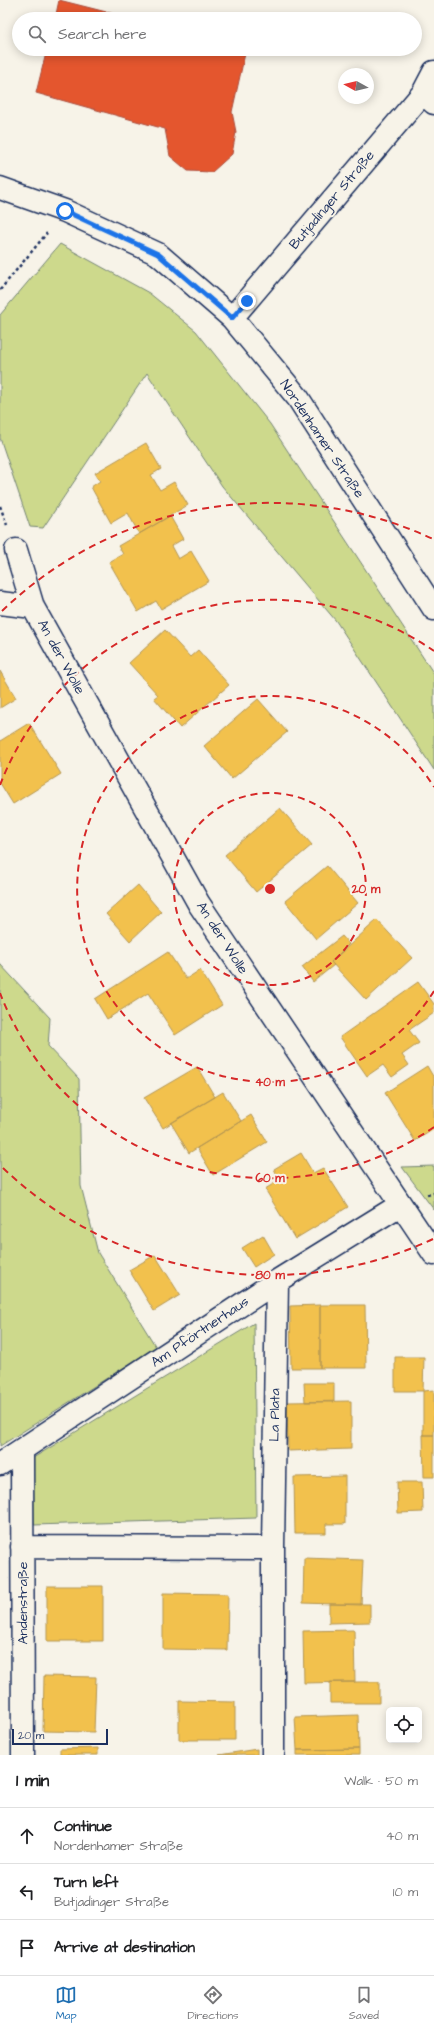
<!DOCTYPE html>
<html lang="en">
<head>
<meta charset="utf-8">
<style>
	:root { --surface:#fff; --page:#f6f6f6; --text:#202124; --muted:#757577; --line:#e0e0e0; --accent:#1f6fb2 }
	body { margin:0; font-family:"Architects Daughter",sans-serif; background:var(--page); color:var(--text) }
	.controls { position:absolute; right:12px; bottom:12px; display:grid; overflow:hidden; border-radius:6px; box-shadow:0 2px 10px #0003 }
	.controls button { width:36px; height:36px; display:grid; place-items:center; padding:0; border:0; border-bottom:1px solid var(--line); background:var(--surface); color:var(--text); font:20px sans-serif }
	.compass { position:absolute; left:338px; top:68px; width:36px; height:36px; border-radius:50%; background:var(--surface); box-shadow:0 2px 10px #0003; rotate:278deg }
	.scale { position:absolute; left:12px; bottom:10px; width:96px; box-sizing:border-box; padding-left:4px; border:2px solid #1b2f5e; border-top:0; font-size:11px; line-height:14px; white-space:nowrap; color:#1b2f5e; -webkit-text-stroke:3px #f7f3e8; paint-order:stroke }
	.stop { position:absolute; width:12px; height:12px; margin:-9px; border:3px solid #1a73e8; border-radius:50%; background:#fff }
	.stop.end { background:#1a73e8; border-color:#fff; box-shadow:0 1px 4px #0008 }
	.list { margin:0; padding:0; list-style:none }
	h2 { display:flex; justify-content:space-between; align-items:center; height:52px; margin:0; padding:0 16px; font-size:17px }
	h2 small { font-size:13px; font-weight:400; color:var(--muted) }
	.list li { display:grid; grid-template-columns:26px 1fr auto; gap:12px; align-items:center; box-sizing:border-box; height:56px; padding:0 16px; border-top:1px solid var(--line) }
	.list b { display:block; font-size:15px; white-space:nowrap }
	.list p { margin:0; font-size:13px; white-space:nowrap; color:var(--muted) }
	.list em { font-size:13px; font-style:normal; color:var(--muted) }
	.icon { flex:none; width:22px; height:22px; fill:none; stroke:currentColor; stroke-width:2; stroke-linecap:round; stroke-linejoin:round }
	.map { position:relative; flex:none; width:434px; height:1755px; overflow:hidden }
	.search { position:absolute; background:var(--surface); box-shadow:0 2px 10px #0003; left:12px; right:12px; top:12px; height:44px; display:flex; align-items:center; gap:10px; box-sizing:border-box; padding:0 14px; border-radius:22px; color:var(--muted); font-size:15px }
	.sheet { height:220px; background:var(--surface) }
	nav { display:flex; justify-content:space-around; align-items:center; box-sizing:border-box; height:56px; border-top:1px solid var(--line); background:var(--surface); font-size:11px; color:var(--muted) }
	nav a { display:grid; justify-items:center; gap:2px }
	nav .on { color:var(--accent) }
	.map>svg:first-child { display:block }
	.green { fill:#cdd98c; stroke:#748475 }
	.homes { fill:#f2c14e; stroke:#b29553 }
	.shops { fill:#e4572e; stroke:#a84b3c }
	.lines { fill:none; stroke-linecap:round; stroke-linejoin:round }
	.minor-casing { stroke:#1b2f5e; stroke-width:25 }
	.path { stroke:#1b2f5e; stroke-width:2.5; stroke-dasharray:3 3; stroke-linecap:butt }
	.minor { stroke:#f7f3e8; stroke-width:22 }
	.route { stroke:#1a73e8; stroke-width:5 }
	.ring { fill:none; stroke:#d62828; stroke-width:2; stroke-dasharray:7 5 }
	.labels { text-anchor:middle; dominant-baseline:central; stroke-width:4; stroke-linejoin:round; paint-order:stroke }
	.street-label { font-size:14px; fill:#1b2f5e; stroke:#f7f3e8 }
	.centre { fill:#d62828; stroke:#f7f3e8; stroke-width:2 }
	.ring-label { font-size:12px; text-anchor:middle; font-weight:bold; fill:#d62828; stroke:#f7f3e8; stroke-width:4; stroke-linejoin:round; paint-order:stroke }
</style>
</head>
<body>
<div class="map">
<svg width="434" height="1755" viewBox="0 0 434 1755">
	<rect width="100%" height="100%" fill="#f7f3e8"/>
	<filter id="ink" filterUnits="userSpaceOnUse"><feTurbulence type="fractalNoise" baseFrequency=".025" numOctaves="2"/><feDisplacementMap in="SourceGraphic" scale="8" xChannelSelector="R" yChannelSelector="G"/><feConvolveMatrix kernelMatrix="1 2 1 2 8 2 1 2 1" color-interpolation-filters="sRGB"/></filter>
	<g filter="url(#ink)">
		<path class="green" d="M60 244 149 293 196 331 270 424 434 674V770L336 621 222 486 147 373 43 528 30 527 0 438V315Z
			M0 964 50 1018 48 1046 79 1079 81 1186 98 1253 156 1347 0 1446Z
			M434 1166V1210L402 1167Z
			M254 1323 256 1518 34 1525 33 1458Z"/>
		<path class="homes" d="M146 443 161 469 151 475 160 490 174 482 188 505 139 534 128 513 111 523 91 487 100 481 95 473Z
			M170 516 183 539 171 546 178 559 191 551 209 581 161 609 156 601 138 612 109 562 123 554 118 546Z
			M165 630 190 657 198 650 229 685 180 728 154 698 158 695 129 663Z
			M0 671 16 698 0 708Z
			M258 699 287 732 232 779 204 746Z
			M29 723 61 774 13 804 0 783V741Z
			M280 808 312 845 256 892 225 855Z
			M327 866 358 903 316 939 285 901Z
			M138 885 161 912 130 941 106 914Z
			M377 920 412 958 366 1000 331 962Z
			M342 936 349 944 331 962 334 965 313 982 302 967Z
			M168 952 186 979 200 970 222 1005 175 1035 148 993 107 1019 95 999Z
			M418 982 434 1004V1013L409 1030 419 1043 402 1055 409 1065 392 1077 383 1065 367 1076 340 1037Z
			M427 1066 434 1078V1129L415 1141 385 1093Z
			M197 1067 215 1097 163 1128 144 1098Z
			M223 1092 241 1121 189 1153 171 1123Z
			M251 1115 267 1142 213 1175 197 1148Z
			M301 1153 313 1173 323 1168 348 1207 295 1239 265 1189 280 1180 274 1169Z
			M263 1235 274 1254 254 1267 242 1248Z
			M155 1255 180 1295 154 1311 129 1270Z
			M320 1305H365L366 1368H320Z
			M320 1305V1368H291L290 1306Z
			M395 1357H424L423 1391H395Z
			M304 1383H334V1402H305Z
			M434 1390V1435H423V1391Z
			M351 1401V1449L288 1451 287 1402Z
			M423 1435H434V1477H424Z
			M345 1476V1524H326V1533H295L294 1477Z
			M397 1482H422L423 1512 398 1513Z
			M304 1558 363 1560 361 1605 303 1603Z
			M47 1586H103V1641H47Z
			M163 1593 228 1594 227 1650 163 1649Z
			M329 1604H370V1622L329 1623Z
			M354 1630 355 1682 304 1683 303 1631Z
			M44 1676 96 1677 94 1732 43 1731Z
			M330 1682H379V1703H330Z
			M179 1701 235 1702V1740H179Z
			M358 1715 359 1749 297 1750 295 1717Z
			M98 1748V1755H60V1749Z
			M257 1749V1755H219Z
			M359 1749V1755H297V1750Z"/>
		<path class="shops" d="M59 0 134 19H55Z
			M47 49H246L232 112 236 132 232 154 212 172 188 171 170 156 165 129 36 93Z"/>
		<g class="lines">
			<g class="minor-casing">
				<path id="minor" d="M423 93 434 72
					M0 188 65 211 158 254 232 318 298 398 434 609
					M232 318 423 93 434 103
					M16 550 33 607 199 904 434 1254
					M0 603 33 607
					M22 1450 23 1755
					M0 1464 277 1281 400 1205
					M22 1547 273 1548
					M273 1755V1548L277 1281"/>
			</g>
			<path class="path" d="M0 290 47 233
				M0 506 7 525
				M427 1195 434 1193"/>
			<use href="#minor" class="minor"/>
		</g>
	</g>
	<g class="lines" filter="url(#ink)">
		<path class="route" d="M65 211 158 254 232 318 247 301"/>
	</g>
	<g class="ring">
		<circle cx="270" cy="889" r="96"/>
		<path d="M434 991A193 193 0 1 1 434 787"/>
		<path d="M434 1127A289 289 0 0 1 0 993M0 785A289 289 0 0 1 434 651"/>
		<path d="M433 1239A386 386 0 0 1 2 1167M2 611A386 386 0 0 1 433 539"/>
	</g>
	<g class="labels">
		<g class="street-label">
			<text transform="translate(332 200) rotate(-50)">Butjadinger Straße</text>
			<text transform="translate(322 439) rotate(56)">Nordenhamer Straße</text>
			<text transform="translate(61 657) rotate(61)">An der Wolle</text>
			<text transform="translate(222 938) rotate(57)">An der Wolle</text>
			<text transform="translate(200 1332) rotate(-34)">Am Pförtnerhaus</text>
			<text transform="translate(275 1415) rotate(-89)">La Plata</text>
			<text transform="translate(23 1603) rotate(-90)">Andenstraße</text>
		</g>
	</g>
	<circle cx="270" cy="889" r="6" class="centre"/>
	<g class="ring-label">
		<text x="366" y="893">20 m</text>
		<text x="270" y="1086">40 m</text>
		<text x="270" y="1182">60 m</text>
		<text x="270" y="1279">80 m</text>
	</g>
</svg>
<div class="controls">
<button><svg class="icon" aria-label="locate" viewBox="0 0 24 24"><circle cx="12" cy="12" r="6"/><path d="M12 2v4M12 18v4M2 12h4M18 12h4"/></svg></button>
</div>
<svg class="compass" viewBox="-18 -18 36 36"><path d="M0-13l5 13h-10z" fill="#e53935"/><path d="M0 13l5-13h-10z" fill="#757577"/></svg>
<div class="scale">20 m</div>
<div class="stop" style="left:65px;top:211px"></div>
<div class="stop end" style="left:247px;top:301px"></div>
<div class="search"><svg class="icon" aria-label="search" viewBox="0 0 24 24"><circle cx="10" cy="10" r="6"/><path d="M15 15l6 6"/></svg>Search here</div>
</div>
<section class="sheet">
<h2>1 min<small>Walk · 50 m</small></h2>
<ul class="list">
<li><svg class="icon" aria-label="ahead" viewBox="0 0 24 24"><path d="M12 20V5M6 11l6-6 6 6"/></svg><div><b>Continue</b><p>Nordenhamer Straße</p></div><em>40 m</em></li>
<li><svg class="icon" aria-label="left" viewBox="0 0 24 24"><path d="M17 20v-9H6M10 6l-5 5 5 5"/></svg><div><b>Turn left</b><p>Butjadinger Straße</p></div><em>10 m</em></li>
<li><svg class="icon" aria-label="arrive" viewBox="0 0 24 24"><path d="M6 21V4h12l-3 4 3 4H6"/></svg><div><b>Arrive at destination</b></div></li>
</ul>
</section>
<nav>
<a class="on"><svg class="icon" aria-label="map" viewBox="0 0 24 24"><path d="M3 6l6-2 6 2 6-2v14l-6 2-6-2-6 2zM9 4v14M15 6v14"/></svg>Map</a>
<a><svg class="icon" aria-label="directions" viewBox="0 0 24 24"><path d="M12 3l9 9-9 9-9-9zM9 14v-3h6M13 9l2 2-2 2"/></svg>Directions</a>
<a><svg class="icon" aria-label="saved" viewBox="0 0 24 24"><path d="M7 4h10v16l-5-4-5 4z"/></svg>Saved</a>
</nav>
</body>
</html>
